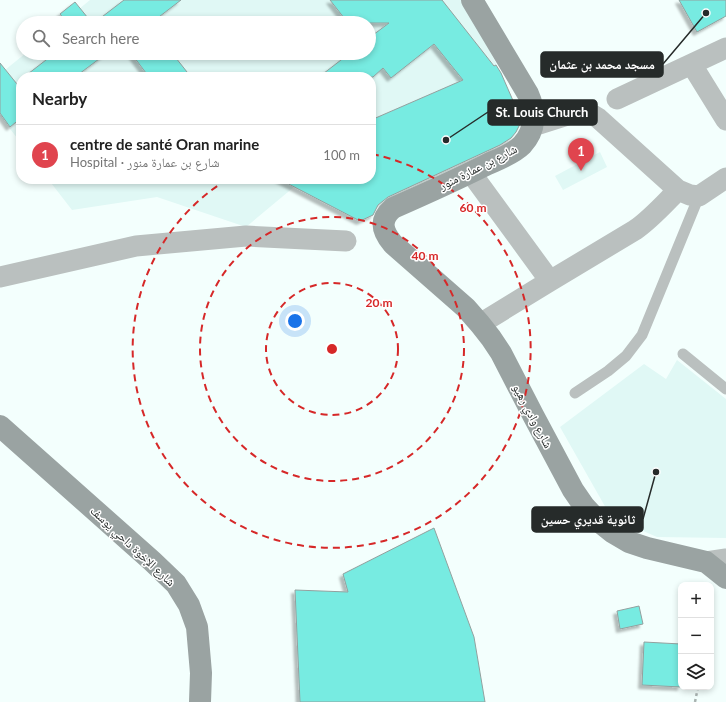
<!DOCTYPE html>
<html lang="en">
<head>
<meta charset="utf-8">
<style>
	:root { --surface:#fff; --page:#f6f6f6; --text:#222; --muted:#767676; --line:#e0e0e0; --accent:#0b8043 }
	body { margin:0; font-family:Lato,"Noto Naskh Arabic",sans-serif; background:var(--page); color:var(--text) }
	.controls { position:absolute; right:12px; bottom:12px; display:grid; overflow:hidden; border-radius:8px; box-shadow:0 2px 6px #0003 }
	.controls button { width:36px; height:36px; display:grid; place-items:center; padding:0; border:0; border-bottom:1px solid var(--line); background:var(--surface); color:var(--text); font:20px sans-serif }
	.you { position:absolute; left:295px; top:321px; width:14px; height:14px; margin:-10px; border:3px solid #fff; border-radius:50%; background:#1a73e8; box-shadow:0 0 0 6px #1a73e833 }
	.badge { display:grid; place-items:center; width:26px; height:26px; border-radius:50%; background:var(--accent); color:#fff; font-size:13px; font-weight:700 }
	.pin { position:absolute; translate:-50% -33px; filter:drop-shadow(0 1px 2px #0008) }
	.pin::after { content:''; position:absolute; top:21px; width:14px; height:12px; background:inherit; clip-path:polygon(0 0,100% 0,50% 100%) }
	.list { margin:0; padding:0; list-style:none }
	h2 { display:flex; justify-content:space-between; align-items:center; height:52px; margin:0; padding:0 16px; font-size:17px }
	h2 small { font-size:13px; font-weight:400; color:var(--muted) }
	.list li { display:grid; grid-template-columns:26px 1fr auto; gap:12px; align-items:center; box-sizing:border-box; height:60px; padding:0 16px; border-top:1px solid var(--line) }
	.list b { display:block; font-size:15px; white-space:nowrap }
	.list p { margin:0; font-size:13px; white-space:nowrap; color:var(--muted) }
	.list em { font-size:13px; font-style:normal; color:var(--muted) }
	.icon { flex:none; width:22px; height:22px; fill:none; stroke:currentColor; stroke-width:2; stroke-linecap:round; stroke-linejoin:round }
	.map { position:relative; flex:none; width:726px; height:702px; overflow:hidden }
	.search { position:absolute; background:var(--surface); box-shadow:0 2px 6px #0003; left:16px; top:16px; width:360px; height:44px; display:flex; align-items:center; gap:10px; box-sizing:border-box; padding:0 14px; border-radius:22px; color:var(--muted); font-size:15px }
	.panel { position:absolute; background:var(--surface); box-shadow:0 2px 6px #0003; left:16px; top:72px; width:360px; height:112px; border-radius:16px }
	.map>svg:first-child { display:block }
	.built { fill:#e0f8f5 }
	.building { fill:#77ebe1; stroke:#93a09e; filter:url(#shadow) }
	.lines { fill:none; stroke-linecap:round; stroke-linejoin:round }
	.path { stroke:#a9b3b1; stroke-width:2.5; stroke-dasharray:3 3; stroke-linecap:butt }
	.lane { stroke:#bac0bf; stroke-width:11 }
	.street { stroke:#bac0bf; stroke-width:21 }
	.secondary { stroke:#9aa3a2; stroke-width:22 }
	.ring { fill:none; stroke:#d62828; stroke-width:2; stroke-dasharray:7 5 }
	.labels { text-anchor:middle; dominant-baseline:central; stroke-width:3; stroke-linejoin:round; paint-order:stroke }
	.street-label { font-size:12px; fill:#262b2a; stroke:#fff }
	.centre { fill:#d62828; stroke:#fff; stroke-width:2 }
	.ring-label { font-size:12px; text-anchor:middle; font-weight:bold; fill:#d62828; stroke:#fff; stroke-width:3; stroke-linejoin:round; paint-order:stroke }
	.leader { fill:none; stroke:#262b2a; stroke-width:1.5 }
	.callout-dot { fill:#262b2a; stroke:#fff; stroke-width:1.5 }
	.callout { fill:#262b2a; stroke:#262b2a; stroke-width:1.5 }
	.callout-label { font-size:13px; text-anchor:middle; font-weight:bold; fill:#fff }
</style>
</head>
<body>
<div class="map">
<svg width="726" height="702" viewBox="0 0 726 702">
	<defs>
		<filter id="shadow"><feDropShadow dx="-3.5" dy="3.5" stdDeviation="1" flood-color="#0004"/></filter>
	</defs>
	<rect width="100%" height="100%" fill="#f3fffd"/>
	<path class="built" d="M90 0H463L497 65 371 120V77H21V143L0 116V74L26 53H369V23H62Z
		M600 152 607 167 563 190 555 176Z
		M48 179H287L294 187 246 227 157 197 72 210Z
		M677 360 726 399V538L657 537 611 517 560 427 644 364 666 379Z"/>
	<path class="building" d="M124 0H181L151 23H94Z
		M330 0H442L494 66 496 65 501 73 521 119 520 124 516 132 511 138 500 145 388 197 378 205 373 215 360 221 279 179H371V120L463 80 434 44 391 78 383 68 373 77H319L350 53H369V38L389 23H348Z
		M679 0H726V16L697 32Z
		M75 2 92 23H67L60 14Z
		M55 53H107L75 77H24Z
		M131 53H172L191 77H149Z
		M0 63 21 89V118L10 127 0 113Z
		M434 528 474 637 485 702H300L295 590 348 592 343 574Z
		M639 606 643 624 620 629 617 611Z
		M644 642 681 644V687L642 685Z"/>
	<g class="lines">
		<path class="path" d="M695 702 698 687"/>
		<path class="lane" d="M683 354 726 389
			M575 393 608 371 626 356 642 335 699 196"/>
		<path class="street" d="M692 65 726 120
			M617 99 726 48
			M533 126 577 112C585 112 591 113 598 118L678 190 690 195 699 196 726 178
			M471 173 550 281
			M0 277 136 246 246 236 346 241
			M480 324 550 281 635 230C651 219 664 204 678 190
			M706 562 726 559"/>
		<path class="secondary" d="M472 0 528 94C536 112 536 130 522 145 513 154 499 159 488 164 456 180 425 194 393 208 379 220 382 231 393 244L466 308 480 324 491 338 501 353 533 415 573 490 584 506 597 520 612 532 629 542 647 548 706 562 726 578
			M0 426 152 561 176 584 189 605 197 627 201 673 200 702"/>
	</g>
	<g class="ring">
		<circle cx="332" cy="349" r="66"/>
		<circle cx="332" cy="349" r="132"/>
		<path d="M372 154A199 199 0 1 1 228 179"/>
	</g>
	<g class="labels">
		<g class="street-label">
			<text transform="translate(478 167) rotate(-27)">شارع بن عمارة منور</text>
			<text transform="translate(533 416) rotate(62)">شارع وادي رهيو</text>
			<text transform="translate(133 546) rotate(43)">شارع الإخوة داحي يوسف</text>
		</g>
	</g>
	<circle cx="332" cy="349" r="6" class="centre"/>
	<g class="ring-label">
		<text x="473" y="212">60 m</text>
		<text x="425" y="260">40 m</text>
		<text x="379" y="307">20 m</text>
	</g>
	<path class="leader" d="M706 13L663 64M446 140L488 112M656 472L643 519"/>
	<g class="callout-dot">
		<circle cx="706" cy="13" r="4"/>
		<circle cx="446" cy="140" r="4"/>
		<circle cx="656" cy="472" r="4"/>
	</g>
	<g class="callout">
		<rect x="541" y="52" width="122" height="25" rx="4"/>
		<rect x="488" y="100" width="109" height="25" rx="4"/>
		<rect x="532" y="507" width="111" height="25" rx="4"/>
	</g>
	<g class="callout-label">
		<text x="602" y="69">مسجد محمد بن عثمان</text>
		<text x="542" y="117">St. Louis Church</text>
		<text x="588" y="524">ثانوية قديري حسين</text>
	</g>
</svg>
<div class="controls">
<button>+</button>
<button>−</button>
<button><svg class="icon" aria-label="layers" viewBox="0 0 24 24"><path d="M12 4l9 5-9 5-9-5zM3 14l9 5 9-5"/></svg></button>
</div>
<div class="you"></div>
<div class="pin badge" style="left:581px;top:171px;background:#e0444e">1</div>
<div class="search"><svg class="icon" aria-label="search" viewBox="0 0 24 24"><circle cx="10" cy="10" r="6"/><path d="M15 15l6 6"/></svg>Search here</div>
<section class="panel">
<h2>Nearby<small></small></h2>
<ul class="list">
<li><span class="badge" style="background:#e0444e">1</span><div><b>centre de santé Oran marine</b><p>Hospital · شارع بن عمارة منور</p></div><em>100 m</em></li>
</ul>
</section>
</div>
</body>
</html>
